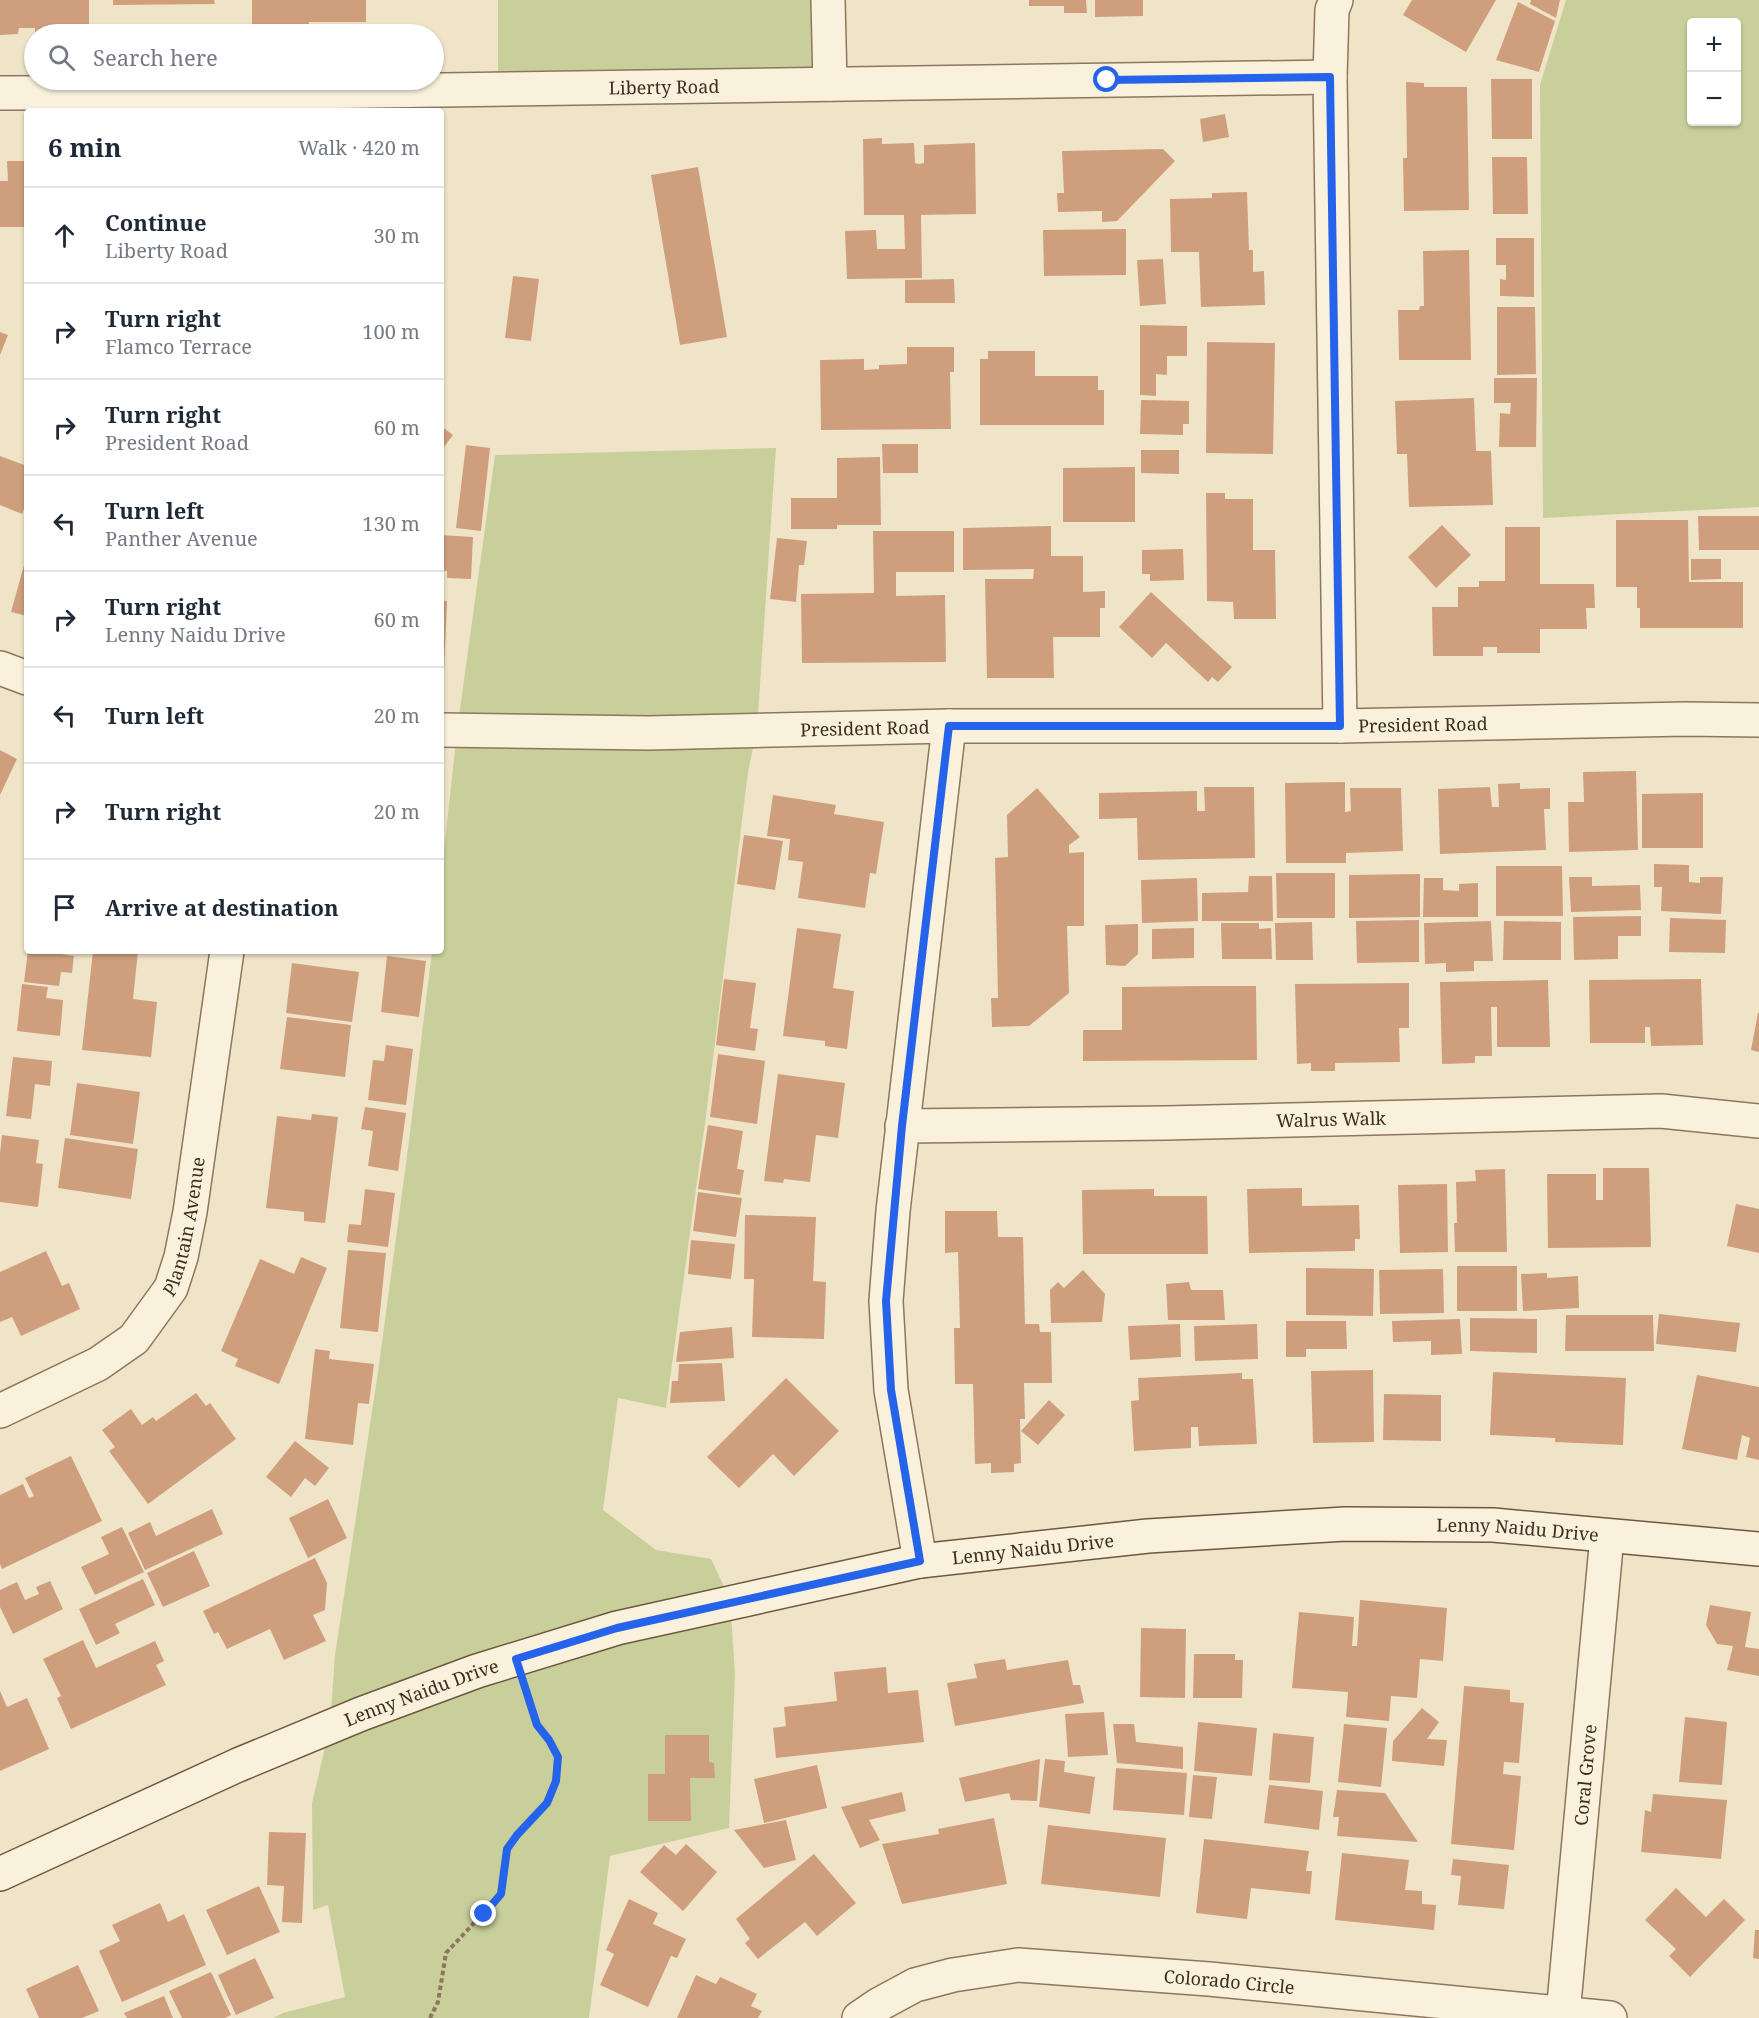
<!DOCTYPE html>
<html lang="en">
<head>
<meta charset="utf-8">
<style>
	:root { --surface:#fff; --page:#f6f6f7; --text:#1f2937; --muted:#747a83; --line:#e0e1e3 }
	body { margin:0; font-family:"Noto Serif",serif; background:var(--page); color:var(--text) }
	.controls { position:absolute; right:18px; top:18px; display:grid; overflow:hidden; border-radius:6px; box-shadow:0 2px 4px #0004 }
	.controls button { width:54px; height:54px; display:grid; place-items:center; padding:0; border:0; border-bottom:2px solid var(--line); background:var(--surface); color:var(--text); font:30px sans-serif }
	.stop { position:absolute; width:18px; height:18px; margin:-14px; border:4px solid #2563eb; border-radius:50%; background:#fff }
	.stop.end { background:#2563eb; border-color:#fff; box-shadow:0 2px 6px #0008 }
	.list { margin:0; padding:0; list-style:none }
	h2 { display:flex; justify-content:space-between; align-items:center; height:78px; margin:0; padding:0 24px; font-size:26px }
	h2 small { font-size:20px; font-weight:400; color:var(--muted) }
	.list li { display:grid; grid-template-columns:39px 1fr auto; gap:18px; align-items:center; box-sizing:border-box; height:96px; padding:0 24px; border-top:2px solid var(--line) }
	.list b { display:block; font-size:22px; white-space:nowrap }
	.list p { margin:0; font-size:20px; white-space:nowrap; color:var(--muted) }
	.list em { font-size:20px; font-style:normal; color:var(--muted) }
	.icon { flex:none; width:33px; height:33px; fill:none; stroke:currentColor; stroke-width:2; stroke-linecap:round; stroke-linejoin:round }
	.map { position:relative; flex:none; width:1759px; height:2018px; overflow:hidden }
	.search { position:absolute; background:var(--surface); box-shadow:0 2px 4px #0004; left:24px; top:24px; width:420px; height:66px; display:flex; align-items:center; gap:15px; box-sizing:border-box; padding:0 21px; border-radius:33px; color:var(--muted); font-size:22px }
	.panel { position:absolute; background:var(--surface); box-shadow:0 2px 4px #0004; left:24px; top:108px; width:420px; height:846px; border-radius:6px }
	.map>svg:first-child { display:block }
	.green { fill:#c9cf9b; fill-rule:evenodd }
	.building { fill:#cf9f7d }
	.lines { fill:none; stroke-linecap:round; stroke-linejoin:round }
	.street-casing { stroke:#8d765c; stroke-width:36 }
	.secondary-casing { stroke:#6f573f; stroke-width:36 }
	.path { stroke:#8d765c; stroke-width:4; stroke-dasharray:4.5 3; stroke-linecap:butt }
	.street { stroke:#faf1dc; stroke-width:33 }
	.secondary { stroke:#faf1dc; stroke-width:33 }
	.route { stroke:#2563eb; stroke-width:8 }
	.labels { text-anchor:middle; dominant-baseline:central; stroke-width:4.5; stroke-linejoin:round; paint-order:stroke }
	.street-label { font-size:18px; fill:#3d2e20; stroke:#f7eed8 }
</style>
</head>
<body>
<div class="map">
<svg width="1759" height="2018" viewBox="0 0 1759 2018">
	<rect width="100%" height="100%" fill="#f0e4c8"/>
	<path class="green" d="M498 0H826L828 85 498 92Z
		M1566 0H1759V507L1543 518 1540 85ZM1736 22V122H1692V22Z
		M776 448 757 729 748 772 706 1116 666 1408 618 1398 603 1510 656 1550 711 1559 730 1599 735 1673 729 1828 610 1856 589 2018H273L283 2013 345 1997 328 1905 313 1910 312 1803 330 1726 335 1655 378 1372 409 1141 432 951H441V878L457 731 495 455Z"/>
	<path class="building" d="M0 0H89V34H35V28H19L18 34 0 35Z
		M113 0H214L215 4 113 5Z
		M252 0H366V22H309V32H252Z
		M1029 0H1086L1087 13H1064V6H1029Z
		M1095 0H1143V16L1095 17Z
		M1412 0H1496L1466 52 1403 15Z
		M1531 0H1560L1556 18 1530 4Z
		M1518 2 1555 21 1539 72 1496 60Z
		M1491 79H1532V139H1492Z
		M1406 82 1424 83V87H1467L1469 210 1404 211 1403 158H1407Z
		M1225 114 1229 137 1203 142 1200 119Z
		M882 138V144L914 143 915 163 919 164 924 163V145L975 143 976 214 921 215 922 278 847 279 845 231 876 230 877 249H905L904 215H864L863 139Z
		M1163 149 1175 161 1117 221 1102 222V211L1058 212 1057 193H1064L1062 151Z
		M1492 157H1527L1528 214H1493Z
		M7 161H27V227H0V181H8Z
		M698 167 727 337 680 345 651 175Z
		M1247 192 1249 250H1253V272L1264 271 1265 305 1201 307 1199 252H1171L1170 199 1212 198V193Z
		M1126 229V275L1044 276 1043 230Z
		M1496 238H1534V297L1500 296V279L1506 280V265H1496Z
		M1469 250 1471 360H1399L1398 310H1419L1420 306H1424L1423 251Z
		M1163 259 1166 304 1140 306 1137 260Z
		M513 276 539 279 531 341 505 338Z
		M954 279 955 303H905V280Z
		M1497 307H1535L1536 374 1497 375Z
		M1140 325 1187 326V356H1167V375L1156 374V396L1140 395Z
		M0 332 8 335 0 355Z
		M1207 342 1275 343 1273 454 1206 453Z
		M907 347H954V372H950L951 429 821 430 820 360 864 359V370L879 369V365L907 364Z
		M988 351H1035V376H1098V390H1104V425H980V359H988Z
		M1494 378H1537L1536 447H1499L1500 413 1510 414 1511 403H1494Z
		M1474 398 1476 451H1491L1493 505 1409 507 1407 454H1397L1395 401Z
		M1141 400 1189 401V424H1183V435L1140 434Z
		M441 426 453 435 441 451Z
		M882 444H918V473H883Z
		M466 445 490 448 481 531 456 528Z
		M1141 450H1179V474L1141 473Z
		M0 456 27 466V501L22 514 0 505Z
		M880 457 881 525H837V529H791V498H837V458Z
		M1135 467V522H1063V468Z
		M1206 493H1225V499H1253V550H1275L1276 619H1234L1233 602 1207 601Z
		M1698 516H1759V550H1699Z
		M1616 520H1688L1689 582H1743V628H1640V608H1637V587H1616Z
		M1442 525 1471 555 1436 588 1408 557Z
		M1051 526V556H1083V592L1105 591V608H1100V637H1053L1054 678H987L985 579H1033L1034 569 963 570V528Z
		M1505 527H1540V584H1594L1595 608H1586L1587 629H1540V653H1497V647H1483V656H1433L1432 607H1458V587H1479V581H1505Z
		M873 531H954V572H896V596L945 595 946 662 802 663 801 594 874 593Z
		M441 535 473 537 471 579 447 578V571H441Z
		M777 538 807 541 804 565H799L796 602 770 599Z
		M1183 549 1184 580 1150 581V574H1142V550Z
		M26 558H27V616L11 612Z
		M1691 559H1721V579L1691 580Z
		M1151 592 1232 667 1218 682 1212 677 1208 682 1166 643 1152 658 1119 627Z
		M441 601H447L444 672H441Z
		M0 750 17 759 0 795Z
		M1636 771 1638 850 1569 852 1568 802H1584L1583 772Z
		M1345 782V812L1351 811 1350 788H1401L1403 851 1346 853V863H1286L1285 783Z
		M1520 783V789L1550 788V809H1544L1546 850 1440 854 1438 789 1490 787 1492 807H1499L1498 784Z
		M1204 787H1254L1255 858 1138 860 1137 818 1099 819V793L1197 791V811H1205Z
		M1037 788 1080 837 1069 845V853L1084 852V926H1067L1069 993 1029 1026 992 1027 991 998H998L995 858 1008 857 1007 815Z
		M1703 793V848H1642V794Z
		M773 795 836 805 834 814 884 822 876 874 870 873 865 908 798 898 803 862 788 860 790 839 767 836Z
		M744 835 783 841 775 890 737 884Z
		M1654 864 1689 865V882L1700 883V877H1723L1721 914 1661 911 1662 887H1654Z
		M1496 866H1562L1563 916H1496Z
		M1276 873H1335V918H1277Z
		M1420 874V917L1349 918V875Z
		M1249 876H1272L1273 921H1202V893L1248 892Z
		M1569 877H1592V886L1640 885 1641 910 1571 912Z
		M1197 878 1198 921 1142 923 1141 880Z
		M1424 878H1443V890L1459 891V884L1478 883V917H1423Z
		M1641 916V936H1618V959L1574 960 1573 917Z
		M1670 918 1726 920 1725 953 1669 952Z
		M1419 920V962L1357 963 1356 921Z
		M1491 921 1493 961H1474V971L1446 972V963L1425 964 1424 923Z
		M1504 921 1561 922V960H1503Z
		M1312 922 1313 960H1276L1275 923Z
		M1221 923H1259V929L1271 928 1272 959H1222Z
		M1138 924V954L1125 966 1106 965 1105 925Z
		M797 928 841 934 833 988 854 991 847 1049 825 1046V1041L783 1036Z
		M1194 928V958L1152 959V929Z
		M28 951H61V954L74 956 72 973 61 972 59 986 24 982Z
		M93 951H138L133 999 157 1002 151 1057 82 1050Z
		M387 956 426 961 419 1017 381 1012Z
		M292 963 359 972 352 1022 286 1013Z
		M724 979 756 983 750 1028 758 1029 755 1051 716 1045Z
		M1701 979 1703 1045 1651 1046 1650 1027H1645V1043H1590L1589 980Z
		M1548 980 1550 1047H1497V1007H1491L1492 1056H1475V1063L1442 1064 1440 982Z
		M1409 983V1028H1399L1400 1062 1335 1063V1071H1311V1063L1297 1064 1295 984Z
		M22 984 48 987 46 998 63 1000 60 1036 17 1031Z
		M1202 986H1256L1257 1060 1083 1061V1030H1122V987Z
		M1758 1013H1759V1052L1751 1050Z
		M287 1017 351 1025 345 1077 280 1069Z
		M386 1045 413 1049 406 1105 368 1100 373 1060 384 1061Z
		M718 1054 765 1061 757 1124 710 1117Z
		M13 1057 52 1061 50 1086 35 1084 31 1119 6 1116Z
		M778 1074 845 1083 838 1138 816 1135 810 1182 784 1179 783 1183 764 1181Z
		M77 1083 140 1092 133 1144 70 1135Z
		M365 1107 406 1113 398 1171 368 1166 373 1131 361 1129Z
		M312 1114 338 1117 325 1223 304 1221V1212L266 1208 277 1116 311 1120Z
		M708 1125 743 1131 737 1169 744 1170 740 1195 698 1189Z
		M2 1135 39 1140 36 1163 43 1164 38 1207 0 1202V1153Z
		M65 1138 138 1149 131 1199 58 1188Z
		M1603 1168H1649L1651 1247 1548 1248 1547 1174H1596V1200H1603Z
		M1505 1169 1507 1252H1455L1454 1223H1457L1456 1182 1476 1181 1475 1170Z
		M1447 1184 1448 1252 1400 1253 1398 1185Z
		M1302 1188V1206L1359 1205 1360 1239H1355V1251L1249 1253 1247 1189Z
		M365 1189 395 1193 388 1247 347 1242 349 1224 361 1225Z
		M1154 1189V1196H1207L1208 1254H1083L1082 1190Z
		M698 1192 742 1198 736 1237 693 1231Z
		M1736 1204 1759 1209V1253L1727 1246Z
		M945 1211H997L998 1237H1023L1025 1324H1039L1040 1332H1051L1052 1383H1024L1025 1419H1020L1021 1463 1014 1464V1472L991 1473V1463L975 1464 973 1384H955L954 1328H960L958 1252 945 1253Z
		M745 1215 816 1217 813 1281 826 1282 824 1339 752 1337 754 1279H744Z
		M691 1240 735 1244 731 1279 688 1274Z
		M348 1250 386 1253 378 1332 340 1328Z
		M46 1251 62 1286 69 1283 80 1309 21 1336 12 1317 0 1322V1272Z
		M301 1257 327 1268 279 1384 235 1366 238 1359 221 1351 260 1259 294 1274Z
		M1457 1266H1517V1311H1457Z
		M1306 1268 1374 1269 1373 1316 1306 1315Z
		M1443 1269 1444 1313 1380 1314 1379 1270Z
		M1083 1270 1105 1294 1102 1322 1051 1323 1050 1290 1058 1282 1064 1288Z
		M1547 1273V1278L1578 1276 1579 1308 1523 1311 1521 1274Z
		M1189 1282 1191 1290H1223L1225 1320H1168L1166 1284Z
		M1659 1314 1740 1323 1736 1352 1656 1344Z
		M1566 1315H1653L1654 1351H1565Z
		M1470 1318 1537 1319V1353L1470 1351Z
		M1460 1319 1462 1354 1431 1355V1341L1393 1342 1392 1321Z
		M1286 1321H1346L1347 1349H1306V1357H1286Z
		M1180 1324 1181 1357 1130 1360 1128 1326Z
		M1257 1324 1258 1359 1195 1361 1194 1326Z
		M732 1327 734 1358 676 1362 680 1332Z
		M315 1349 330 1351 329 1359 374 1364 369 1404 358 1403 353 1445 305 1439Z
		M722 1363 725 1401 670 1403 672 1381H678L679 1364Z
		M1373 1370 1374 1442 1313 1443 1311 1371Z
		M1493 1372 1626 1378 1623 1445 1555 1442V1438L1490 1435Z
		M1242 1373V1379H1253L1257 1444 1199 1446 1198 1427H1191V1448L1134 1451 1131 1401 1139 1400 1138 1378Z
		M1697 1375 1759 1387V1460L1746 1457 1750 1438 1742 1435 1737 1460 1682 1449Z
		M786 1378 839 1431 794 1476 773 1454 739 1488 707 1457Z
		M196 1393 206 1406 210 1403 236 1439 148 1504 109 1451 115 1447 102 1430 131 1409 142 1425 153 1417 156 1421Z
		M1384 1394 1441 1395V1441L1383 1440Z
		M1049 1400 1065 1415 1038 1445 1021 1431Z
		M295 1441 329 1468 315 1486 305 1478 291 1497 266 1477Z
		M71 1456 102 1521 2 1569 0 1564V1495L23 1484 29 1498 34 1496 25 1478Z
		M328 1499 347 1538 308 1558 289 1518Z
		M212 1509 223 1534 145 1570 128 1533 150 1522 156 1536Z
		M122 1527 144 1572 95 1595 81 1567 109 1554 101 1537Z
		M194 1551 210 1586 163 1607 147 1573Z
		M315 1558 327 1583 325 1610 313 1615 326 1641 284 1660 270 1629 227 1649 218 1632 214 1634 203 1611Z
		M143 1579 155 1605 115 1624 120 1633 96 1645 79 1609Z
		M50 1581 63 1609 13 1634 0 1607V1590L17 1582 25 1600 39 1594 36 1587Z
		M1360 1600 1447 1608 1443 1661 1420 1659 1417 1698 1391 1696 1389 1721 1346 1717 1348 1692 1292 1688 1299 1612 1354 1617 1352 1646H1357Z
		M1710 1605 1751 1612 1745 1647 1759 1649V1676L1727 1670 1733 1646 1717 1644 1706 1625Z
		M1141 1628 1186 1629 1185 1698 1140 1697Z
		M83 1640 96 1668 155 1641 164 1661 156 1665 166 1685 71 1729 57 1698 61 1696 43 1659Z
		M1194 1654H1235V1660H1243L1242 1698H1193Z
		M1005 1659 1007 1670 1068 1660 1073 1685H1080L1084 1703 955 1726 947 1683 977 1678 974 1664Z
		M886 1667 888 1693 918 1690 924 1742 776 1758 773 1728 786 1726 784 1707 837 1701 834 1672Z
		M1464 1686 1510 1690V1702L1524 1703 1519 1763 1504 1762 1503 1774 1521 1776 1514 1850 1451 1844Z
		M0 1691 7 1707 27 1698 49 1749 0 1771Z
		M1422 1708 1439 1722 1427 1739 1447 1740 1444 1766 1392 1761 1393 1741Z
		M1104 1712 1108 1755 1068 1757 1065 1714Z
		M1685 1717 1727 1722 1722 1785 1679 1782Z
		M1198 1722 1257 1728 1252 1776 1194 1771Z
		M1113 1724H1134L1136 1742 1183 1747V1769L1117 1763Z
		M1344 1724 1387 1728 1381 1787 1338 1782Z
		M1273 1733 1314 1737 1310 1783 1269 1780Z
		M665 1735H709V1762L714 1763 715 1778H690L691 1821H648V1774H665Z
		M1040 1759 1037 1801 1011 1800 1009 1793 965 1802 959 1778Z
		M1045 1759 1065 1761 1064 1772 1095 1777 1090 1814 1039 1807Z
		M817 1765 827 1808 764 1823 754 1779Z
		M1116 1768 1187 1773 1184 1815 1113 1810Z
		M1193 1775 1217 1777 1212 1819 1189 1817Z
		M1269 1785 1323 1791 1319 1830 1264 1823Z
		M1337 1790 1385 1793 1418 1842 1337 1836 1339 1817H1333Z
		M902 1792 906 1811 869 1820 880 1840 860 1848 841 1807Z
		M1653 1794 1727 1800 1721 1859 1641 1852 1645 1810 1651 1812Z
		M994 1818 1007 1884 902 1904 882 1844 939 1834 938 1829Z
		M786 1820 796 1860 764 1868 734 1830Z
		M1048 1825 1166 1838 1160 1897 1041 1884Z
		M269 1832 306 1833 302 1923 282 1922 284 1886 267 1885Z
		M1204 1839 1309 1851 1306 1871H1312L1310 1894 1251 1888 1247 1919 1196 1913Z
		M686 1844 717 1872 683 1911 640 1872 664 1845 676 1855Z
		M1342 1853 1409 1860 1405 1890 1422 1891V1904L1436 1905 1434 1930 1335 1920Z
		M814 1854 856 1903 817 1936 805 1922 758 1959 745 1943 750 1939 736 1919Z
		M1453 1859 1509 1865 1504 1909 1458 1905 1461 1876 1451 1875Z
		M259 1886 280 1932 227 1955 206 1910Z
		M1676 1888 1706 1917 1724 1899 1745 1920 1690 1977 1669 1956 1676 1949 1645 1920Z
		M629 1899 658 1913 653 1924 686 1939 677 1958 671 1956 648 2007 600 1985 614 1954 606 1950Z
		M160 1903 168 1922 184 1914 206 1965 122 2002 99 1951 120 1941 112 1925Z
		M1755 1930H1759V1959L1753 1958Z
		M255 1958 274 1998 236 2015 218 1975Z
		M78 1965 99 2011 82 2018H39L26 1989Z
		M211 1972 231 2015 225 2018H182L169 1991Z
		M696 1975 716 1984 720 1977 757 1994 751 2006 762 2011 758 2018H677Z
		M164 1996 173 2018H127L124 2013Z"/>
	<g class="lines">
		<g class="street-casing">
			<g id="street">
				<path d="M828 0 830 84"/>
				<path d="M1336 0 1332 10 1330 77 1340 726"/>
				<path id="s1" d="M0 93 307 92 1330 77"/>
				<path d="M0 668 27 678"/>
				<path id="s2" d="M441 730 649 733 949 726H1340L1686 719 1759 720"/>
				<path id="s3" d="M902 1126 1166 1123 1661 1111 1759 1121"/>
				<path id="s4" d="M0 1411 98 1364 134 1339 171 1288 181 1257 190 1212 227 951"/>
				<path d="M920 1561 891 1390 886 1301 893 1211 949 726"/>
				<path id="s5" d="M1563 2014 1607 1536"/>
				<path id="s6" d="M859 2018 878 2005 915 1985 953 1975 1018 1965 1209 1979 1610 2018"/>
			</g>
		</g>
		<g class="secondary-casing">
			<g id="secondary">
				<path id="s7" d="M0 1874 238 1765 361 1714 477 1671 617 1628 920 1561 1148 1536 1345 1524 1493 1525 1759 1549"/>
			</g>
		</g>
		<path class="path" d="M430 2018 438 2002 446 1953 501 1894 507 1849 517 1835 547 1803 556 1781 558 1757 549 1740 537 1725 527 1697"/>
		<use href="#street" class="street"/>
		<use href="#secondary" class="secondary"/>
	</g>
	<g class="lines">
		<path class="route" d="M484 1914 501 1894 507 1849 517 1835 547 1803 556 1781 558 1757 549 1740 537 1725 516 1659 617 1628 920 1561 891 1390 886 1301 902 1126 949 726H1340L1330 77 1107 80"/>
	</g>
	<g class="labels">
		<g class="street-label">
			<text stroke="none"><textPath href="#s1" startOffset="664">Liberty Road</textPath></text>
			<text stroke="none"><textPath href="#s2" startOffset="982">President Road</textPath></text>
			<text stroke="none"><textPath href="#s2" startOffset="424">President Road</textPath></text>
			<text stroke="none"><textPath href="#s3" startOffset="429">Walrus Walk</textPath></text>
			<text stroke="none"><textPath href="#s4" startOffset="279">Plantain Avenue</textPath></text>
			<text stroke="none"><textPath href="#s7" startOffset="1575">Lenny Naidu Drive</textPath></text>
			<text stroke="none"><textPath href="#s7" startOffset="1089">Lenny Naidu Drive</textPath></text>
			<text stroke="none"><textPath href="#s7" startOffset="459">Lenny Naidu Drive</textPath></text>
			<text stroke="none"><textPath href="#s5" startOffset="240">Coral Grove</textPath></text>
			<text stroke="none"><textPath href="#s6" startOffset="382">Colorado Circle</textPath></text>
		</g>
	</g>
</svg>
<div class="controls">
<button>+</button>
<button>−</button>
</div>
<div class="stop" style="left:1107px;top:80px"></div>
<div class="stop end" style="left:484px;top:1914px"></div>
<div class="search"><svg class="icon" aria-label="search" viewBox="0 0 24 24"><circle cx="10" cy="10" r="6"/><path d="M15 15l6 6"/></svg>Search here</div>
<section class="panel">
<h2>6 min<small>Walk · 420 m</small></h2>
<ul class="list">
<li><svg class="icon" aria-label="ahead" viewBox="0 0 24 24"><path d="M12 20V5M6 11l6-6 6 6"/></svg><div><b>Continue</b><p>Liberty Road</p></div><em>30 m</em></li>
<li><svg class="icon" aria-label="right" viewBox="0 0 24 24"><path d="M7 20v-9h11M14 6l5 5-5 5"/></svg><div><b>Turn right</b><p>Flamco Terrace</p></div><em>100 m</em></li>
<li><svg class="icon" aria-label="right" viewBox="0 0 24 24"><path d="M7 20v-9h11M14 6l5 5-5 5"/></svg><div><b>Turn right</b><p>President Road</p></div><em>60 m</em></li>
<li><svg class="icon" aria-label="left" viewBox="0 0 24 24"><path d="M17 20v-9H6M10 6l-5 5 5 5"/></svg><div><b>Turn left</b><p>Panther Avenue</p></div><em>130 m</em></li>
<li><svg class="icon" aria-label="right" viewBox="0 0 24 24"><path d="M7 20v-9h11M14 6l5 5-5 5"/></svg><div><b>Turn right</b><p>Lenny Naidu Drive</p></div><em>60 m</em></li>
<li><svg class="icon" aria-label="left" viewBox="0 0 24 24"><path d="M17 20v-9H6M10 6l-5 5 5 5"/></svg><div><b>Turn left</b></div><em>20 m</em></li>
<li><svg class="icon" aria-label="right" viewBox="0 0 24 24"><path d="M7 20v-9h11M14 6l5 5-5 5"/></svg><div><b>Turn right</b></div><em>20 m</em></li>
<li><svg class="icon" aria-label="arrive" viewBox="0 0 24 24"><path d="M6 21V4h12l-3 4 3 4H6"/></svg><div><b>Arrive at destination</b></div></li>
</ul>
</section>
</div>
</body>
</html>
